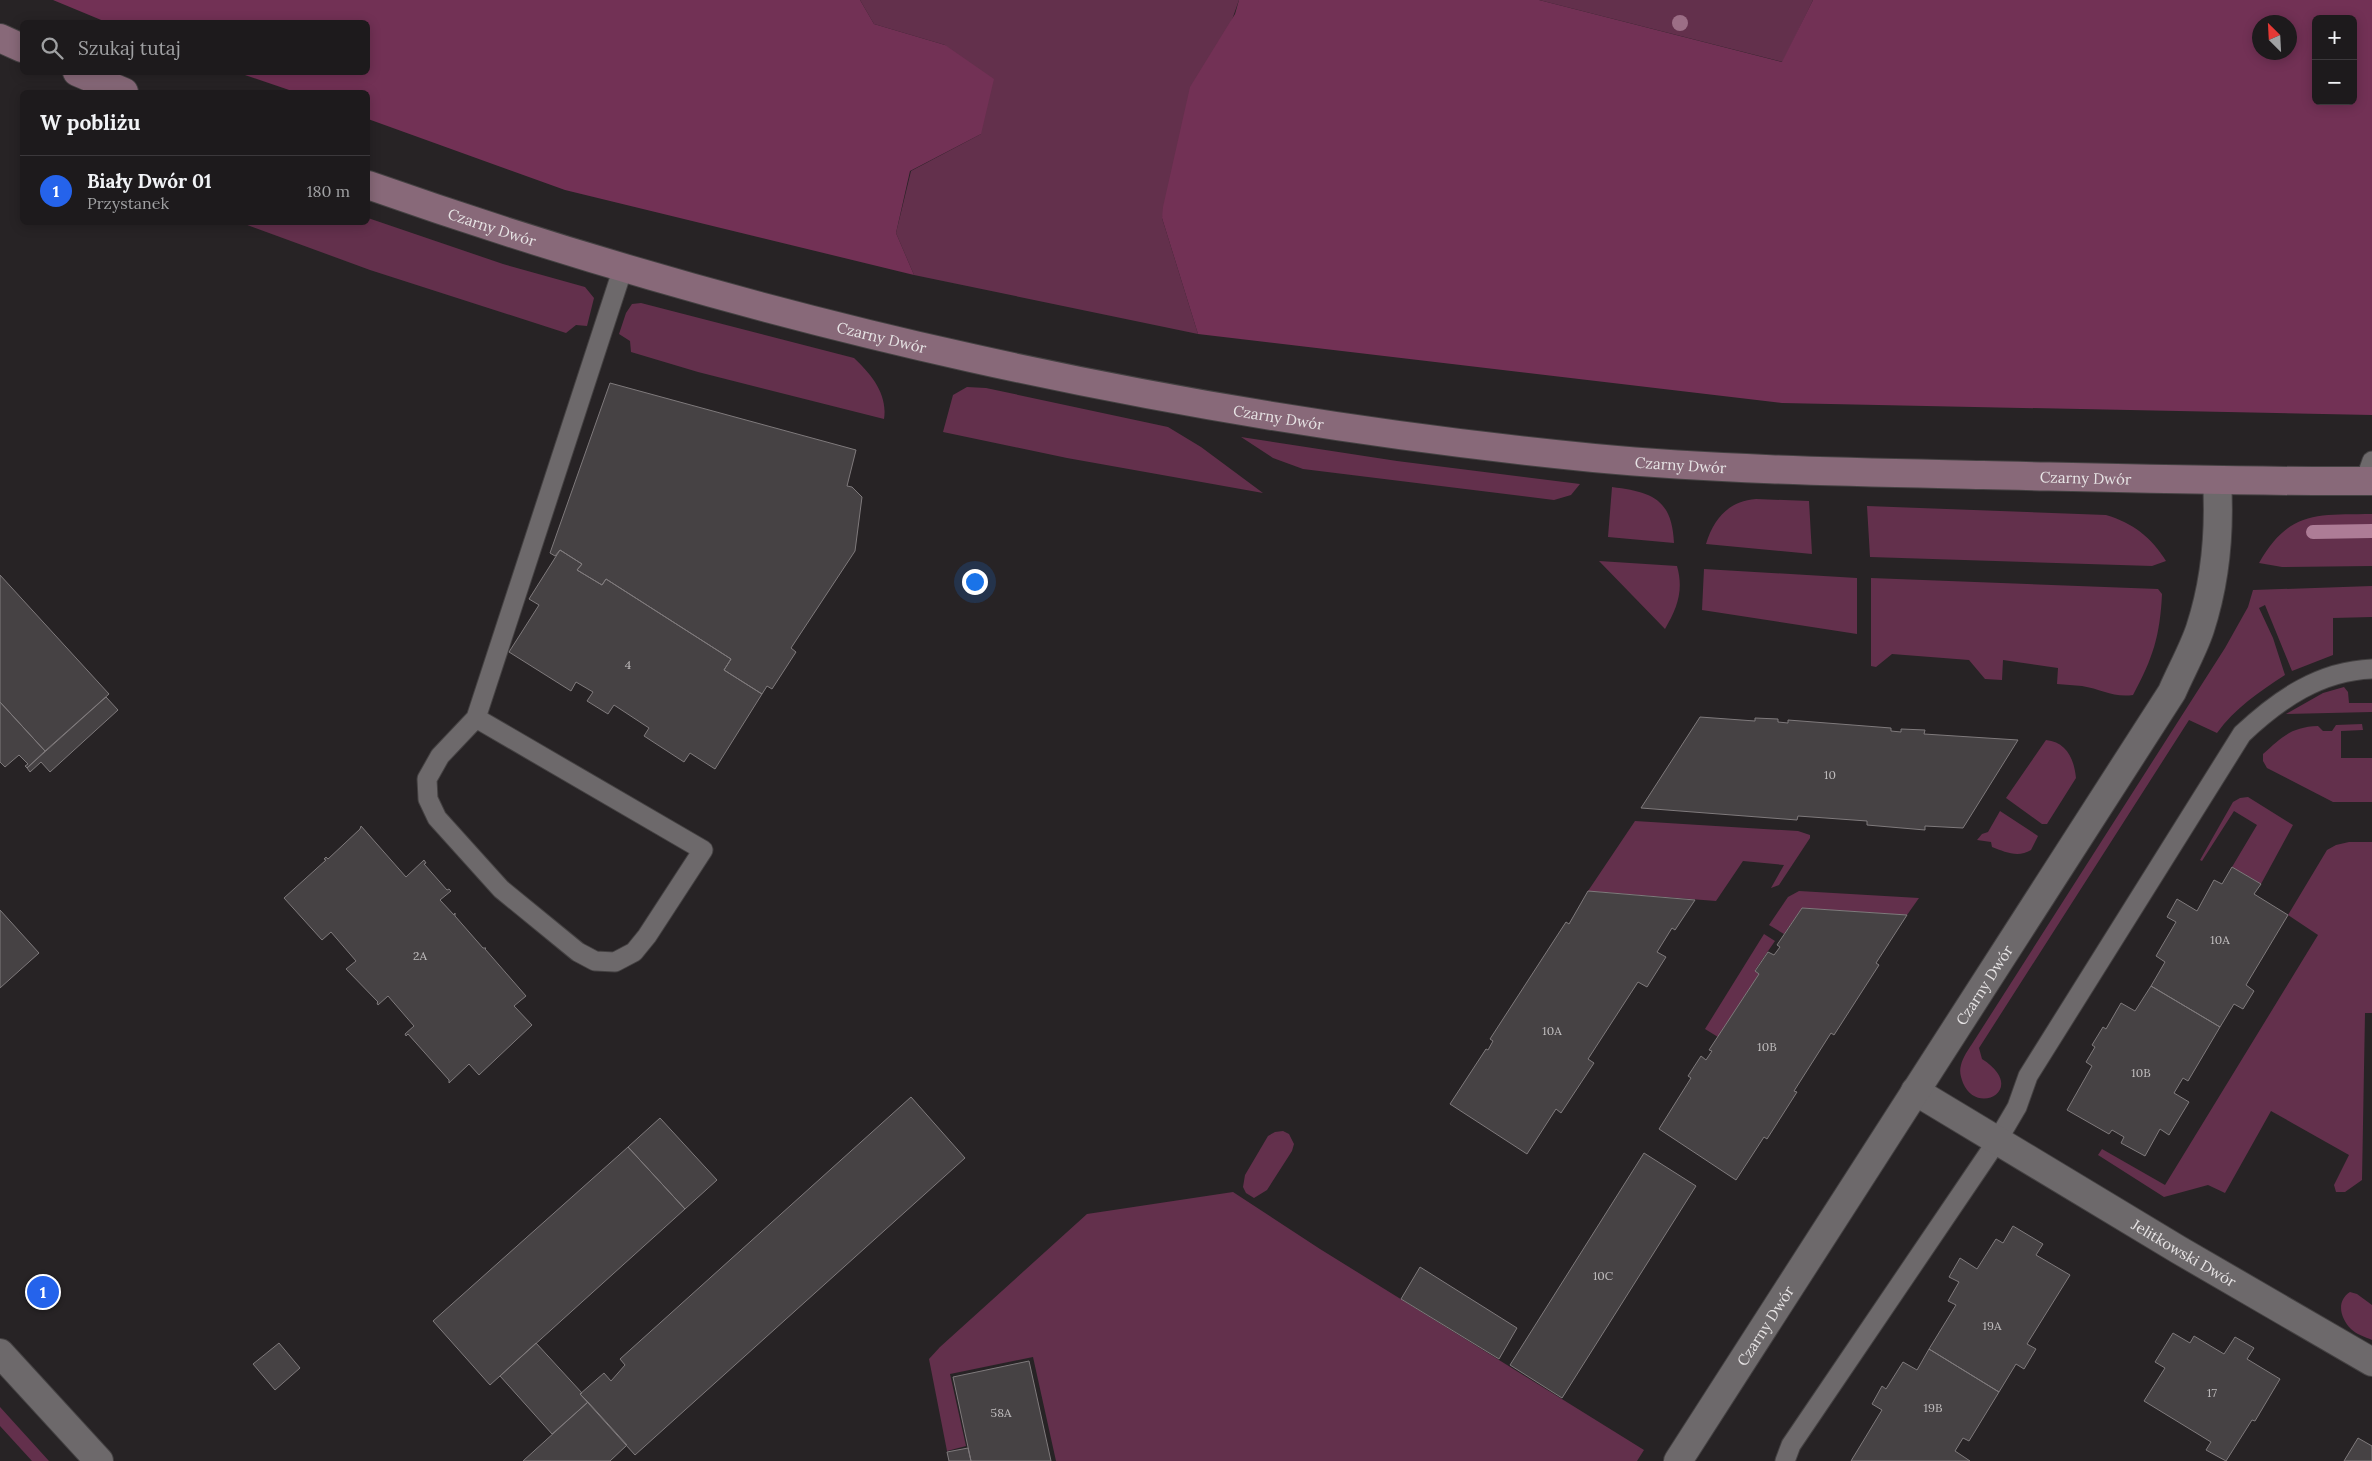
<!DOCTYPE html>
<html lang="pl">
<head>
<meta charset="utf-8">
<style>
	:root { --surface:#1d1a1c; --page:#2a2729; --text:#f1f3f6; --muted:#a0a1a3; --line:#3b383b; --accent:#2563eb }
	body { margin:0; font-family:Lora,serif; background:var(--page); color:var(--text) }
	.controls { position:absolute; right:15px; top:15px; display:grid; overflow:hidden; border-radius:8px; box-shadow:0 2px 12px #0003 }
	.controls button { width:45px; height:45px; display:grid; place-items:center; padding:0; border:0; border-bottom:1px solid var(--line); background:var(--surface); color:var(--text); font:25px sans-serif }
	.compass { position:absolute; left:2252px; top:15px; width:45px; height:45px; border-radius:50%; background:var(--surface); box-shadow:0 2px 12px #0003; rotate:336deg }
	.you { position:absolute; left:974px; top:581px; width:18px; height:18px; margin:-12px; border:4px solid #fff; border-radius:50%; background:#1a73e8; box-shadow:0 0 0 8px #1a73e833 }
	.badge { display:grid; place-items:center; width:32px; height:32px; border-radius:50%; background:var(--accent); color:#fff; font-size:16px; font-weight:700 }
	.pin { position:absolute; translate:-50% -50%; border:2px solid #fff; box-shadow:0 1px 5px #0006 }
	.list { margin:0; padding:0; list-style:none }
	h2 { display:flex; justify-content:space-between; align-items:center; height:65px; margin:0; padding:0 20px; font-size:21px }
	h2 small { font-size:16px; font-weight:400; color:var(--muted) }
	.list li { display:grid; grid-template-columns:32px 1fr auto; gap:15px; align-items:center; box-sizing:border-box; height:70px; padding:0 20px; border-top:1px solid var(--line) }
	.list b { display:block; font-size:19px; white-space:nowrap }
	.list p { margin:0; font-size:16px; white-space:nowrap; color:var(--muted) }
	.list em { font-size:16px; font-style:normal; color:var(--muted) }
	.icon { flex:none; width:28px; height:28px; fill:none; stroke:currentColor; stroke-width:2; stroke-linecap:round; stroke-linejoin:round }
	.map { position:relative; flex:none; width:2372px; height:1461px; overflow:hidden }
	.search { position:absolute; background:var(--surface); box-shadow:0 2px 12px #0003; left:20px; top:20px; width:350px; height:55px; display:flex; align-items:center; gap:12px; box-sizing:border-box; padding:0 18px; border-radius:8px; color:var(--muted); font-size:19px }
	.panel { position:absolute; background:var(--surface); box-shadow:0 2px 12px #0003; left:20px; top:90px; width:350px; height:135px; border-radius:8px }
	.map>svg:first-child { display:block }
	.green { fill:#63304c }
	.forest { fill:#723155; fill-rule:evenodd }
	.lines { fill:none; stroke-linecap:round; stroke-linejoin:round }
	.stream { stroke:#ad7c96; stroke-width:14 }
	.building { fill:#464244; stroke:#7f7a7c }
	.service-casing { stroke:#444142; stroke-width:21 }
	.minor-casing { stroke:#444142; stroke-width:30 }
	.tertiary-casing { stroke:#444142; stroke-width:30 }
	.secondary-casing { stroke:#444142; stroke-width:30 }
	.service { stroke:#6d696b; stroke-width:19 }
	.minor { stroke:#6d696b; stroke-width:28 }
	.tertiary { stroke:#6d696b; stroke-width:28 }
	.secondary { stroke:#886979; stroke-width:28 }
	.tree { fill:#9c6e86 }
	.labels { text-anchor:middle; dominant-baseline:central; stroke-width:4; stroke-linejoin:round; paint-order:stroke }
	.number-label { font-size:12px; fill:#bfbcbd }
	.street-label { font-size:15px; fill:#e7e4e5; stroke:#0f0d0e }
</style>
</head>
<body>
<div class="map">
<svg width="2372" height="1461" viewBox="0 0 2372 1461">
	<rect width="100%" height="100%" fill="#272325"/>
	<path class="green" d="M860 0H1239L1162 218 1198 334 914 275 896 233 911 171 981 134 945 45 874 24Z
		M1539 0H1813L1783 62Z
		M368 218 503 264 585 287 594 298 587 326 576 325 566 333 370 270 242 223 368 222Z
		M641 303 854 358C871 374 888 394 884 419L698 372 631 352 630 341 619 334 626 313 632 304Z
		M967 387 986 388 1168 427 1201 447 1263 493 1067 458 943 432 953 395Z
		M1241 437 1397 461 1580 484 1571 495 1554 500 1303 469 1273 458Z
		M1612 487C1652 492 1672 499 1674 543L1608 537Z
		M1756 499 1809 501 1812 554 1706 544C1714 518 1729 501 1756 499Z
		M1867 506 2106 515C2133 523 2151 537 2166 561L2152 566 1870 557Z
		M2372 514V566L2282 567 2259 563C2289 510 2317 515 2372 514Z
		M1599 561 1677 566C1684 591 1677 608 1665 629Z
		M1704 569 1857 578V634L1702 610Z
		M1871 578 2158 589 2162 594C2160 636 2153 658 2133 695 2114 698 2101 689 2082 686 2074 685 2065 685 2057 684L2058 668 2003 660 2002 680 1985 679 1969 660 1892 654 1876 667 1871 666Z
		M2372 586V617L2333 618V655L2292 671 2265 605 2259 608 2273 638 2285 675C2259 692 2235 708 2217 733L2189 720 1979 1048 1982 1059C2029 1089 1977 1117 1963 1083 1961 1077 1959 1072 1961 1065 1963 1057 1968 1050 1972 1044L2225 648 2248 607 2253 590Z
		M2344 687 2348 692 2349 703H2372V712L2286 714 2323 693Z
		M2362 724 2363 730 2341 731V758H2372V802H2333L2267 768 2263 761V754C2282 737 2291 727 2318 726L2323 731H2332L2336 725Z
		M2046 740C2066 742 2074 758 2076 778L2047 824H2042L2006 798Z
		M2248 797 2293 825 2261 884 2232 867 2257 825 2234 811 2202 861 2200 860 2233 802 2240 798Z
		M2000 811 2038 836 2031 850C2018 858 2005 852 1992 847L1991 842 1977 840 1982 834 1988 832Z
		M1635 821 1798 831 1810 835V838L1779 885 1771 888 1784 865 1743 861 1716 901 1588 891Z
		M2349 842H2372V1013H2365L2362 1180 2345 1192H2336L2334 1185 2349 1155 2271 1111 2225 1193 2208 1185 2164 1197 2098 1155 2102 1149 2165 1185 2318 935 2288 915 2327 850 2336 845Z
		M1799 891 1919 898 1907 915 1802 908 1784 934 1769 925 1788 897Z
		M1764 934 1775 941 1755 970 1759 974 1718 1037 1705 1029Z
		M1283 1131 1289 1134 1294 1144 1292 1151 1267 1190 1254 1198 1246 1193 1243 1187 1245 1175 1268 1136 1275 1132Z
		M1233 1192 1320 1249 1644 1450 1637 1461H1056L1033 1357 950 1374 966 1446 947 1451 929 1359 940 1347 1087 1214Z
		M2350 1292 2357 1294 2372 1305V1340C2365 1337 2356 1334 2351 1329 2340 1318 2336 1301 2350 1292Z
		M0 1407 49 1461H32L0 1426Z"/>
	<path class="forest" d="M53 0H860L874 24 945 45 994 79 981 134 910 171 896 233 914 275 565 190 368 119V92H295L239 73 368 72V22H106Z
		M1239 0H1539L1782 62 1813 0H2372V415L1782 403 1198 334 1162 218 1163 207 1190 87 1235 14ZM2316 19H2353V101H2316ZM2260 22H2290V52H2260Z"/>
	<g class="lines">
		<path class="stream" d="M2313 532 2372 531"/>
	</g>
	<path class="building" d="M610 383 856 450 847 486 852 487 862 497 855 551 791 648 796 652 772 689 767 686 762 694 724 670 731 659 606 579 602 585 577 570 582 564 560 550 555 556 550 553Z
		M560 550 582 564 577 570 602 585 606 579 731 659 724 670 762 694 715 769 690 753 684 762 644 736 649 728 614 705 608 714 587 701 593 692 576 682 571 691 509 652 539 605 529 599Z
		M0 575 109 694 45 751 0 702Z
		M106 697 118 710 50 772 41 762 30 772 27 768Z
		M0 702 45 751 27 768 25 766 28 764 19 755 5 767 0 762Z
		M1700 717 1755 721V718L1778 719V722L1788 723V720L1891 728V731L1901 732V729L1925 730 1924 734 2018 740 1963 828 1925 826V830L1867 825V821L1798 816 1797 820 1641 808Z
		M361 826 406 877 424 860 426 863 424 864 447 890 449 889 451 891 440 900 454 915 455 913V916L483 948H486L485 949 526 996 514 1006 532 1025 479 1075 469 1064 449 1083V1080L408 1034 406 1036 405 1034 414 1026 388 996 378 1005 377 1003 378 1002 346 969 356 961 331 932 322 940 284 898 326 860 324 859 326 857 328 859 360 829Z
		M2232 867 2261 884 2254 894 2288 915 2246 985 2254 991 2243 1009 2234 1004 2220 1027 2151 986 2165 962 2156 956 2176 922 2167 917 2177 899 2197 911 2214 880 2222 884Z
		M1588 891 1695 900 1675 930 1672 928 1657 952 1666 957 1647 987 1638 982 1588 1059 1594 1063 1561 1113 1556 1109 1527 1154 1450 1104 1486 1049 1488 1050 1493 1041 1490 1039 1566 922 1569 924Z
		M1802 908 1907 915 1876 963 1879 965 1834 1035 1831 1033 1794 1091 1797 1092 1767 1139 1764 1137 1736 1180 1659 1129 1691 1078 1688 1076 1701 1056 1706 1060 1712 1051 1709 1050 1759 974 1755 971 1768 952 1774 955 1780 947 1777 945Z
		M0 910 39 953 0 988Z
		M2151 986 2220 1027 2188 1081 2183 1078 2174 1093 2189 1102 2169 1135 2160 1129 2145 1156 2121 1143 2124 1137 2112 1130 2109 1134 2067 1110 2092 1066 2086 1062 2095 1047 2092 1045 2103 1027 2106 1029 2121 1003 2135 1011Z
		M911 1097 965 1158 635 1455 580 1394 604 1373 611 1381 625 1365 620 1359Z
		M660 1118 717 1180 685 1209 628 1147Z
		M628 1147 685 1209 490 1385 433 1321Z
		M1644 1153 1696 1186 1562 1398 1510 1365Z
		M2013 1226 2043 1244 2036 1255 2070 1275 2027 1344 2036 1349 2024 1369 2016 1364 1999 1392 1929 1349 1956 1305 1948 1301 1959 1282 1949 1277 1960 1258 1977 1269 1996 1239 2003 1243Z
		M1420 1267 1517 1328 1499 1359 1401 1299Z
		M2173 1333 2190 1343 2194 1336 2224 1354 2235 1337 2254 1348 2247 1359 2280 1379 2255 1421 2252 1420 2226 1461 2206 1450 2211 1442 2144 1401 2165 1368 2155 1362Z
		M279 1343 300 1368 275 1390 253 1364Z
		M536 1343 582 1393 580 1394 588 1402 552 1434 500 1376Z
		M1929 1349 1999 1392 1969 1441 1963 1438 1955 1451 1970 1461H1851L1882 1410 1872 1404 1882 1386 1886 1389 1903 1362 1917 1370Z
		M1029 1361 1051 1461H971L953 1377Z
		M588 1402 627 1445 610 1461H523Z
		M2358 1438 2372 1446V1461H2344Z
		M968 1448 971 1461H949L947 1452Z"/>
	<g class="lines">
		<g class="service-casing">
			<path id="service" d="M2365 481 2372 461
				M476 718 440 756 427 779 428 799 437 818 501 889 578 952 595 961 615 962 634 952 647 936 703 850 476 718 623 268
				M1785 1461 1791 1445 1997 1141 2017 1107 2028 1076 2242 734C2279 699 2320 671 2372 669"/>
		</g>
		<g class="minor-casing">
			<g id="minor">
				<path id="s1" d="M1915 1091 2179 1250 2372 1362"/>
				<path id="s2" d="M1678 1461 2172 692C2181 671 2193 650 2200 629 2216 580 2220 531 2217 481"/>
			</g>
		</g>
		<g class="tertiary-casing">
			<path id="tertiary" d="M0 1353 99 1461"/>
		</g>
		<g class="secondary-casing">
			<g id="secondary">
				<path d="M0 38 22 48"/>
				<path d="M77 72 124 92"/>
				<path id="s3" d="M368 185C763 324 1177 417 1594 458 1723 470 1853 472 1983 475 2113 478 2242 482 2372 481"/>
			</g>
		</g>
		<use href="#service" class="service"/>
		<use href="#minor" class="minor"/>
		<use href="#tertiary" class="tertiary"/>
		<use href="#secondary" class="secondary"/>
	</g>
	<circle class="tree" cx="1680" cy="23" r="8"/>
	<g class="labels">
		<g class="number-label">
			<text x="628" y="664">4</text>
			<text x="1830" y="774">10</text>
			<text x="2220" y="939">10A</text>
			<text x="420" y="955">2A</text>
			<text x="1552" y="1030">10A</text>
			<text x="1767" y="1046">10B</text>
			<text x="2141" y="1072">10B</text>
			<text x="1603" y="1275">10C</text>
			<text x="1992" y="1325">19A</text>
			<text x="2212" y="1392">17</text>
			<text x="1933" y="1407">19B</text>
			<text x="1001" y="1412">58A</text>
		</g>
		<g class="street-label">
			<text stroke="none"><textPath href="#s3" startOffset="131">Czarny Dwór</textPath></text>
			<text stroke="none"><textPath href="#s3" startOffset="536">Czarny Dwór</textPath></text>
			<text stroke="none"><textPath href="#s3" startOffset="941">Czarny Dwór</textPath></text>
			<text stroke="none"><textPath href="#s3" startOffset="1346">Czarny Dwór</textPath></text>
			<text stroke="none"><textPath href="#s3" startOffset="1751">Czarny Dwór</textPath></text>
			<text stroke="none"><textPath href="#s2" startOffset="566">Czarny Dwór</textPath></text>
			<text stroke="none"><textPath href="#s1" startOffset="314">Jelitkowski Dwór</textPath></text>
			<text stroke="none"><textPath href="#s2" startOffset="161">Czarny Dwór</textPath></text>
		</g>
	</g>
</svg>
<div class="controls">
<button>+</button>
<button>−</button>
</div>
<svg class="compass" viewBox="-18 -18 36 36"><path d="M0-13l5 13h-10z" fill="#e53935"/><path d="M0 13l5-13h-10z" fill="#a0a1a3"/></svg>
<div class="you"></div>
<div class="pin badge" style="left:43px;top:1292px">1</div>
<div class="search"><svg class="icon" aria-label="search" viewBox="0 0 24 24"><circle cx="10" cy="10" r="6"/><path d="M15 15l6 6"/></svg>Szukaj tutaj</div>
<section class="panel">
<h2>W pobliżu<small></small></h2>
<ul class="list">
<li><span class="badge">1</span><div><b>Biały Dwór 01</b><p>Przystanek</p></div><em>180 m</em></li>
</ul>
</section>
</div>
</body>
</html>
